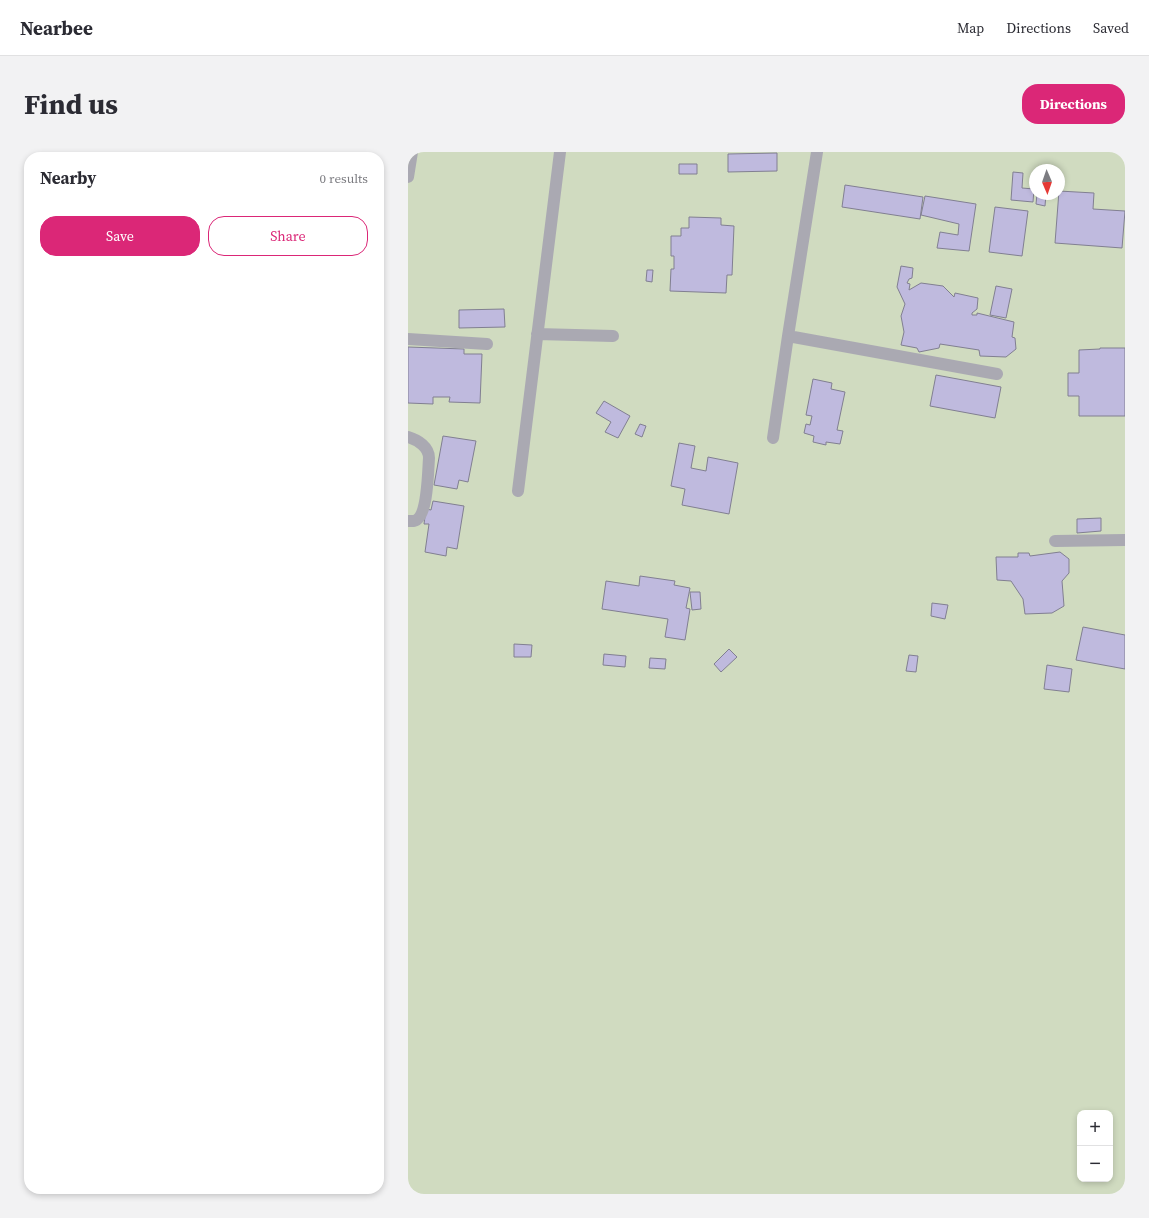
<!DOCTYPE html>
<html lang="en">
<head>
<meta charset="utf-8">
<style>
	:root { --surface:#fff; --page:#f2f2f3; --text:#2b2b33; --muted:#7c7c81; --line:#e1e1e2; --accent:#db2777 }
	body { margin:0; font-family:"Source Serif 4",serif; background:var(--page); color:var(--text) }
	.controls { position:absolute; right:12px; bottom:12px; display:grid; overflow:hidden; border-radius:8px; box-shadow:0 2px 6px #0003 }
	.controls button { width:36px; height:36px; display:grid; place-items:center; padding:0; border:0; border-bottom:1px solid var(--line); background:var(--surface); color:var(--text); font:20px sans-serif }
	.compass { position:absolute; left:621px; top:12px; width:36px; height:36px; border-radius:50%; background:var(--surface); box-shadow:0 2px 6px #0003; rotate:178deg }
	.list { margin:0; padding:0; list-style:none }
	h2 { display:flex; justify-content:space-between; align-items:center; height:52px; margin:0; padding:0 16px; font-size:17px }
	h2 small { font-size:13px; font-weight:400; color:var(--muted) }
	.actions { display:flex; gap:8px; padding:12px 16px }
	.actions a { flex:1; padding:9px 0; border:1px solid var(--accent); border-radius:16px; text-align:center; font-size:14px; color:var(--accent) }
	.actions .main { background:var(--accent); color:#fff }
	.map { position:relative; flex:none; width:717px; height:1042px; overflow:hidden; border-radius:16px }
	header { display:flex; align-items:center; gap:24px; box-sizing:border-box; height:56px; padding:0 20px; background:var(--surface); border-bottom:1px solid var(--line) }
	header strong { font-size:19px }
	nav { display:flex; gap:22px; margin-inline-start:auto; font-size:14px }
	.intro { display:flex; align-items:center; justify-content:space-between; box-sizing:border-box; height:96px; padding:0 24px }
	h1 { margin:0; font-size:28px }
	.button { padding:10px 18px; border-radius:16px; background:var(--accent); color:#fff; font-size:14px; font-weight:700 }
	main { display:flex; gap:24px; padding:0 24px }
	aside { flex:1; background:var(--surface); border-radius:16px; box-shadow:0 2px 6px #0003 }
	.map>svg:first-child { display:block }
	.green { fill:#d0dbc0; fill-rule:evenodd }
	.building { fill:#bfbade; stroke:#817f91 }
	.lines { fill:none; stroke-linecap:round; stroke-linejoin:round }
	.minor { stroke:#aaa9b2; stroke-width:12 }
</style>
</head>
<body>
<header>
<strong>Nearbee</strong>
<nav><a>Map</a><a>Directions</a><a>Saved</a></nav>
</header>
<div class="intro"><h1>Find us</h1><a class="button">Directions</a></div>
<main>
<aside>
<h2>Nearby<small>0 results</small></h2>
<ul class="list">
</ul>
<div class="actions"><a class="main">Save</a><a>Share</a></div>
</aside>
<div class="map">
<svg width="717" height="1042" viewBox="0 0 717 1042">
	<rect width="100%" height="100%" fill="#fbfafe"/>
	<path class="green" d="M0 0H717V1042H0ZM627 18H651V42H627ZM672 961H702V1027H672Z"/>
	<path class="building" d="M369 1V19L320 20V2Z
		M271 12H289V22H271Z
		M605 20 615 21 614 36 626 37 625 50 603 48Z
		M437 33 515 45 512 67 434 55Z
		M651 39 686 41 685 57 717 59 714 96 647 91Z
		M629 42H638L637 54 628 52Z
		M517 44 568 52 561 99 529 96 532 80 550 83 551 72 513 63Z
		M587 55 620 59 614 104 581 100Z
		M281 65 313 66V73L326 74 324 123H319L318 141 262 139 263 117H266V104H263V84H273V76H281Z
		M493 114 505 116 504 126 501 127 499 131 502 132 501 138 513 131 535 134 546 145 547 141 570 146 569 157 564 161V163H569V161L606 170 604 185 607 186 608 197 598 205 572 204 571 198 532 192 531 196 511 200 509 196 493 193 496 180 493 164 497 152 489 135Z
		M239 118H245L244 130 238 129Z
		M588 134 604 137 598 166 582 163Z
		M96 157 97 175 51 176V158Z
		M0 195 56 197V202H74L72 251 41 250 42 245H25V252L0 251Z
		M692 196H717V264H671V244H660V221H671V198L692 197Z
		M528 223 593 235 587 266 522 254Z
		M405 227 424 231 423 237 437 240 429 278 435 279 432 292 418 290V293L405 290 406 284 396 281 398 272 402 273 404 264 398 263Z
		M196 249 222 264 210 286 197 280 203 270 188 261Z
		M232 272 238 274 234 285 227 282Z
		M35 284 68 289 60 330 51 328 49 337 26 333Z
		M271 291 287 294 283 316 298 319 300 305 330 311 321 362 274 353 277 337 263 334Z
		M25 349 56 354 49 397 39 395 38 404 17 400 21 372H16L18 357 23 358Z
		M693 366V379L669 381V367Z
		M652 400 661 407V421L654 429 656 454 644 461 617 462 615 447 603 429 589 428 588 405H610V401H621L622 404Z
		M232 424 267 429 266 433 282 436 278 456 282 457 277 488 257 485 260 467 194 457 198 429 231 434Z
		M282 440H292L293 457 284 458Z
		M524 451 540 453 537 467 523 464Z
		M675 475 717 483V517L668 508Z
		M106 492 124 493 123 505H106Z
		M321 497 329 505 313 520 306 512Z
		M196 502 218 504 217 515 195 513Z
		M501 503 510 504 508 520 498 519Z
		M242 506 258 507 257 517 241 516Z
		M639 513 664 517 661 540 636 537Z"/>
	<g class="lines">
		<path class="minor" d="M0 25 4 0
			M129 182 205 184
			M380 184 589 222
			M0 187 79 192
			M0 285C10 288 21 295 21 306 20 318 20 366 6 369 5 369 1 369 0 369
			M365 286 380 184 409 0
			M110 339 152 0
			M647 389 717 388"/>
	</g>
</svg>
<div class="controls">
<button>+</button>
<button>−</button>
</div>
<svg class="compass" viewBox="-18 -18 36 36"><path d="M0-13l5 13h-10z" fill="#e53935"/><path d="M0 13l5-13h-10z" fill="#7c7c81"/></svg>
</div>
</main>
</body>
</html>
